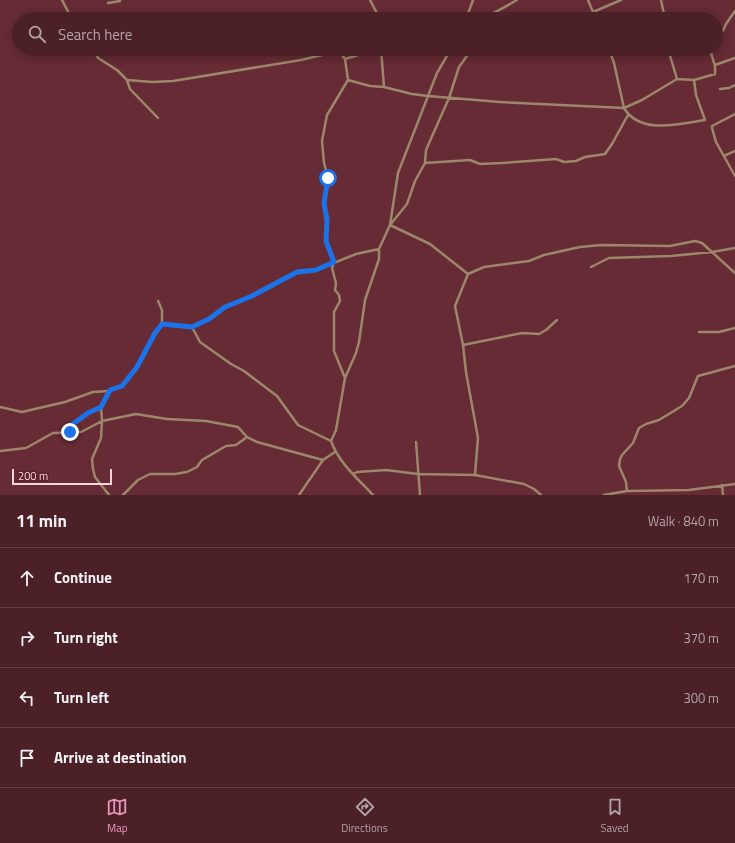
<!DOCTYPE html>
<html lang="en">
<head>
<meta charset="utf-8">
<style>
	:root { --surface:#4c2027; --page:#562d33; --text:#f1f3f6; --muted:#b2a3a7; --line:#633e44; --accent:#e797bd }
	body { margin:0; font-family:"Titillium Web",sans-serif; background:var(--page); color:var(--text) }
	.scale { position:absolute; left:12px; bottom:10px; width:100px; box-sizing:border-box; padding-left:4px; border:2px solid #fad4d7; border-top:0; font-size:11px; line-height:14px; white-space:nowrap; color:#fad4d7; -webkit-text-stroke:3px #5a212a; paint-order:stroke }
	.stop { position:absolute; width:12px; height:12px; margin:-9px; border:3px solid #1a73e8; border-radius:50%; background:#fff }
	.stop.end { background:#1a73e8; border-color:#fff; box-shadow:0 1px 4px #0008 }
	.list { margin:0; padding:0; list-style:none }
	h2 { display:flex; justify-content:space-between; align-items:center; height:52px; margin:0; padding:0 16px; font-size:17px }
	h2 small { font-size:13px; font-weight:400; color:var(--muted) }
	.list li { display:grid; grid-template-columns:26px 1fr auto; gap:12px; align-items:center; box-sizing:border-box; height:60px; padding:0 16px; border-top:1px solid var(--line) }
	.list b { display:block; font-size:15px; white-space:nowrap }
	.list em { font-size:13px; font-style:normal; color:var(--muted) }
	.icon { flex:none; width:22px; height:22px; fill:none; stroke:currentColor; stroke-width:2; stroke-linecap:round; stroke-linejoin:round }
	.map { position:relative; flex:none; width:735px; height:495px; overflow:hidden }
	.search { position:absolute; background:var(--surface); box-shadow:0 2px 10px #0003; left:12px; right:12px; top:12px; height:44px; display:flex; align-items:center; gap:10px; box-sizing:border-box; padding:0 14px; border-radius:22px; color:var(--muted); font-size:15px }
	.sheet { height:292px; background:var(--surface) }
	nav { display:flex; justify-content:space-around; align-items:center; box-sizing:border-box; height:56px; border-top:1px solid var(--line); background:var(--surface); font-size:11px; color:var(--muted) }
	nav a { display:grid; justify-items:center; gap:2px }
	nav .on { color:var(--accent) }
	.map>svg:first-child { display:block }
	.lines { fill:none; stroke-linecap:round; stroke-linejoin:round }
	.street { stroke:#9d876b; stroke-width:2.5 }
	.route { stroke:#1a73e8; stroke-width:5 }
</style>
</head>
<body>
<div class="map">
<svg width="735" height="495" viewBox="0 0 735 495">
	<rect width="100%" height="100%" fill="#662b34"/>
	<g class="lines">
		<path class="street" d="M62 0 72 19
			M370 0 380 19
			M588 0 596 19
			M661 0 665 19
			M108 3 120 1
			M593 12 621 0
			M466 19 473 0
			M475 19C491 16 503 8 517 0
			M716 45 726 24 735 11
			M93 49 98 58 117 70 127 80 152 82 173 81 301 60 339 51 345 59 348 80 327 115 322 141 324 163 328 178 324 203 327 221 326 241 334 262 332 268 336 283 335 290 339 295 340 301 334 312V351L345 378
			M381 49 384 87
			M609 49 614 63 624 108C640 135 680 124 705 120L696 95 694 80
			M668 49 677 79
			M345 59 355 56 374 49
			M715 65 735 58
			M127 80 130 89 158 118
			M348 80 370 86 384 87 412 94 428 96 500 102 624 108 642 100 677 79 694 80 715 74V66L711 53 713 49
			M720 89 729 88 735 85
			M735 114 712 126V128L716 142 735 176
			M724 156 735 151
			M425 163 470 160 480 164 502 163 556 159 564 162 576 161 585 157 605 154 612 144 628 115
			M390 225 398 173 437 73 451 49
			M390 225 430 244 468 274
			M591 267 609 258 671 256 712 252 735 248
			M468 274 484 267 529 261 544 255 580 247 601 245 670 246 695 241 702 243 735 273
			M468 274 455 306 463 345 466 372 478 438 475 475
			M162 324 192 327 209 319 225 307 252 296 297 272 316 270 356 254 379 249
			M192 327 200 342 231 364 244 371 277 396 298 425 331 441
			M699 332H719L735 328
			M463 345 522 333 539 334 546 330 557 320
			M0 407 22 412 65 402 93 392 109 391
			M70 432 67 429 88 413 101 407
			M416 442 420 495
			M0 451 26 448 53 433 81 432 102 421 136 414 167 419 206 421 238 427 247 437 257 442 323 460
			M353 474 357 472 386 470 418 474 475 475 524 484 534 489 541 495
			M722 485 723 495
			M627 491 626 482 619 466 620 459 622 455 633 443 639 428 646 424 659 420 682 406 689 398 698 376 735 366
			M109 495 95 477 93 469 92 459 101 438 102 421 101 407 110 390 122 386 137 367 155 333 162 324V310L158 301
			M123 495 138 480 150 474H175L187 472 197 467 202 460 226 446 236 445 247 437
			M299 495 323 460 335 452
			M373 495C357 478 339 463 331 441L336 430 345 378 356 353 359 342 365 300 379 259V249L390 225 407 204 415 181 425 163 426 150 449 98 459 67 472 49
			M604 495 627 491 689 490 735 484"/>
	</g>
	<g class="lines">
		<path class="route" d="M70 432 66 429 88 413 101 407 110 390 122 386 137 367 155 333 162 324 192 327 209 319 225 307 252 296 297 272 316 270 334 262 326 241 327 220 324 203 328 178"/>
	</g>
</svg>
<div class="scale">200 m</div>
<div class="stop" style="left:328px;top:178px"></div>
<div class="stop end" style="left:70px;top:432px"></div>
<div class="search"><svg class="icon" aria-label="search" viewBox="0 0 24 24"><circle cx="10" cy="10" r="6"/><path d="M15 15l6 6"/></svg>Search here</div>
</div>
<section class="sheet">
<h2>11 min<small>Walk · 840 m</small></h2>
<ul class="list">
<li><svg class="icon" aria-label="ahead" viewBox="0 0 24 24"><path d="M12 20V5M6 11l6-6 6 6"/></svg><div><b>Continue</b></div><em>170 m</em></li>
<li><svg class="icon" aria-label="right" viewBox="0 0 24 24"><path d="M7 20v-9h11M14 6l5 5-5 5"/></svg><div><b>Turn right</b></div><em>370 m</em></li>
<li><svg class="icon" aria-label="left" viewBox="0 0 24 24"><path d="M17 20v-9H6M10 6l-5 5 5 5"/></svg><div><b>Turn left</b></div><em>300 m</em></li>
<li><svg class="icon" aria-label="arrive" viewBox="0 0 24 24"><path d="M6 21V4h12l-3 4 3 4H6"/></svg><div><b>Arrive at destination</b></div></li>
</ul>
</section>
<nav>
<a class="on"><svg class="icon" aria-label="map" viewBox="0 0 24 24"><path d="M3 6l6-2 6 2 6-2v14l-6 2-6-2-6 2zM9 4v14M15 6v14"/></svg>Map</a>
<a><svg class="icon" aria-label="directions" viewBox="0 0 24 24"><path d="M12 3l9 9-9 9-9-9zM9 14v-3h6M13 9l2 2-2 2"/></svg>Directions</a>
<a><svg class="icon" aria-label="saved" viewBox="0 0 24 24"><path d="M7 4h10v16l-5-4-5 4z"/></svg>Saved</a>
</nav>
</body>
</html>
